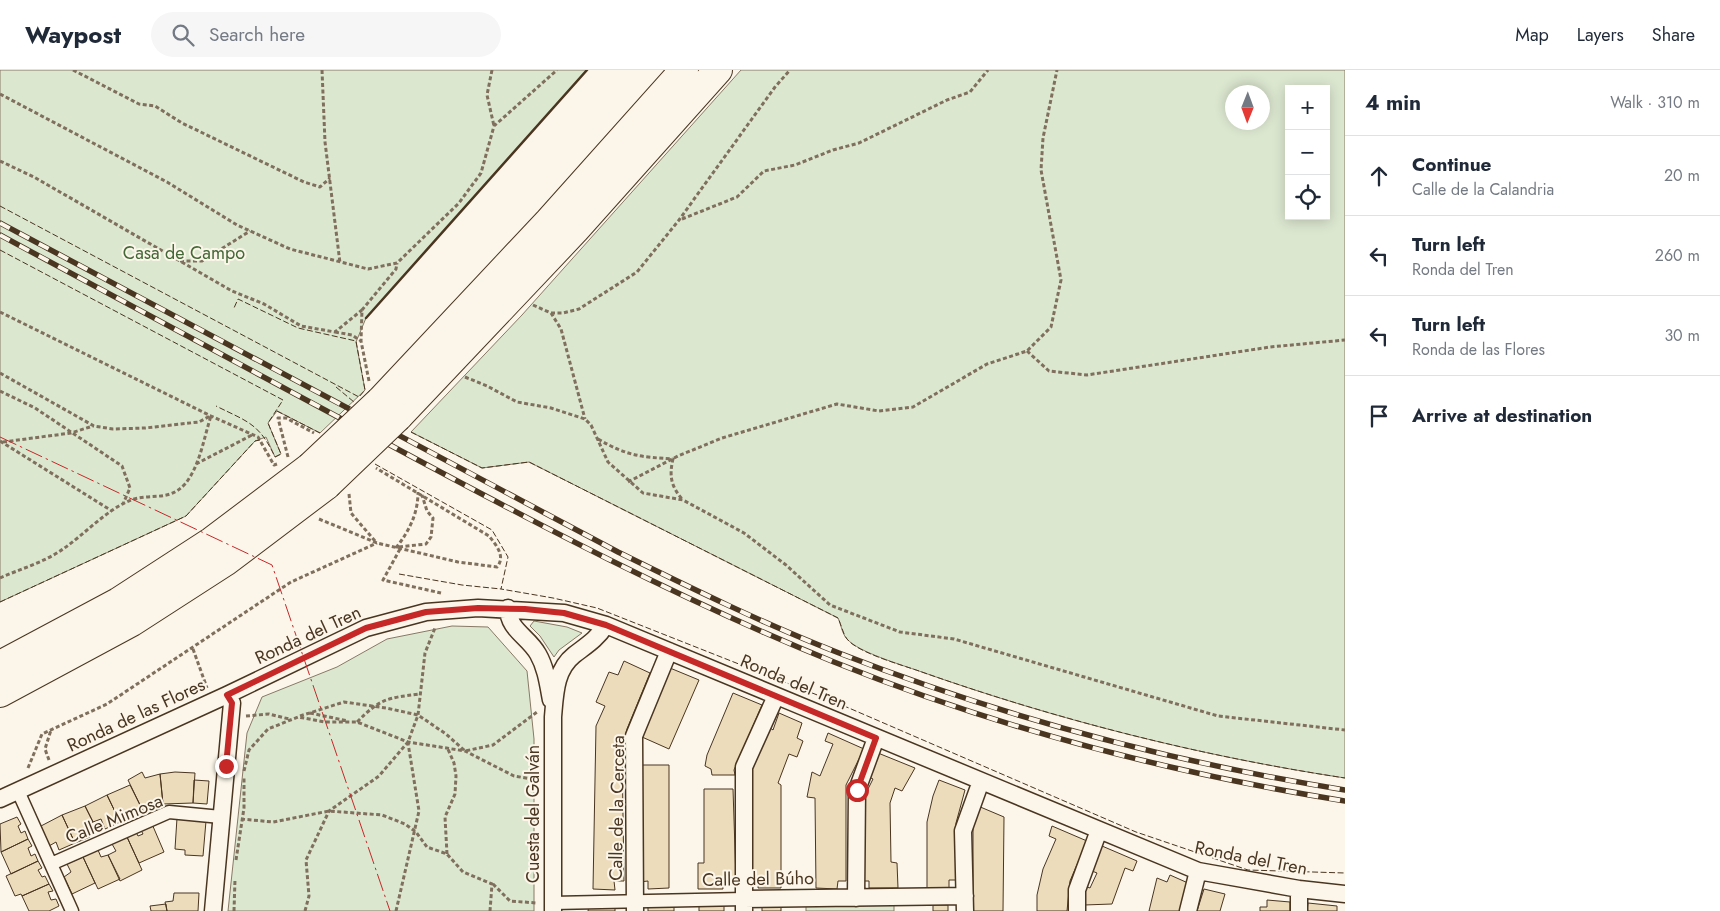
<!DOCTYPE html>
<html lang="en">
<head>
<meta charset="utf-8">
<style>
	:root { --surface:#fff; --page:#f6f6f7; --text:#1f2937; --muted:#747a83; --line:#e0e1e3 }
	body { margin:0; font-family:Jost,sans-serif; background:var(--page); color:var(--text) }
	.controls { position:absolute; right:15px; top:15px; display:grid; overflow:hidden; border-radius:0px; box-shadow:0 2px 12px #0003 }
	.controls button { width:45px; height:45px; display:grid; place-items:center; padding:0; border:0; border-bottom:1px solid var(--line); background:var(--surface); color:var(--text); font:25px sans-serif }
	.compass { position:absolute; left:1225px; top:15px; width:45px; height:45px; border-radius:50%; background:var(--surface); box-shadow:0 2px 12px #0003; rotate:181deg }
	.stop { position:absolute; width:15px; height:15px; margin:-11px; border:4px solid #c62828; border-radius:50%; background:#fff }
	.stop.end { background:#c62828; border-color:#fff; box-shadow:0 1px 5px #0008 }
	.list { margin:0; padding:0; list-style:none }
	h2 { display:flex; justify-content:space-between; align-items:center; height:65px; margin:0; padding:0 20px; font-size:21px }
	h2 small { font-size:16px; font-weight:400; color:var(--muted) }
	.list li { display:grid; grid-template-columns:32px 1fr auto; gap:15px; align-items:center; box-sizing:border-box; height:80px; padding:0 20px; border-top:1px solid var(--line) }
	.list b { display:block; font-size:19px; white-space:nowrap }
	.list p { margin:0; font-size:16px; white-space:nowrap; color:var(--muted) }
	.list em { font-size:16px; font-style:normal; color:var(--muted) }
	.icon { flex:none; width:28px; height:28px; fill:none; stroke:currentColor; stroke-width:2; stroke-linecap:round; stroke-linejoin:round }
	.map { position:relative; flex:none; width:1345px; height:841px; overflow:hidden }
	header { display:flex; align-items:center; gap:30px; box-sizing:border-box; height:70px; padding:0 25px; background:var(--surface); border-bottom:1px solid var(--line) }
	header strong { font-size:24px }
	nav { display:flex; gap:28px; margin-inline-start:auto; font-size:18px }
	.search { width:350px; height:45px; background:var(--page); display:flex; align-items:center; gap:12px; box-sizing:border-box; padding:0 18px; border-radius:28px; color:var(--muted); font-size:19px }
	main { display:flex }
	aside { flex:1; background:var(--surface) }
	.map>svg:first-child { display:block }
	.green { fill:#dce7d0; stroke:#887966; fill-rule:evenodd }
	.building { fill:#ecdcbc; stroke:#4a3520 }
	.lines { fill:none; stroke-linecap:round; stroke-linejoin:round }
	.pedestrian-casing { stroke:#4a3520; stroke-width:15 }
	.minor-casing { stroke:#4a3520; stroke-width:19 }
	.trunk-casing { stroke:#4a3520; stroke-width:30 }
	.motorway-casing { stroke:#4a3520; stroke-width:30 }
	.path { stroke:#7f6f5c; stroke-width:3; stroke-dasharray:4 2.5; stroke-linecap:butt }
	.pedestrian { stroke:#fbf6e9; stroke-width:12 }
	.minor { stroke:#fbf6e9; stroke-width:16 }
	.trunk { stroke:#fbf6e9; stroke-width:28 }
	.motorway { stroke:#fbf6e9; stroke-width:28 }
	.rail-casing { stroke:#4a3520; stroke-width:5.5 }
	.rail { stroke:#fbf6e9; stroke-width:4; stroke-dasharray:11; stroke-linecap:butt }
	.trunk-bridge-casing { stroke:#4a3520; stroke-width:30; stroke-linecap:butt }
	.trunk-bridge { stroke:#fbf6e9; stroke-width:28 }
	.fence { stroke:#4a3520; stroke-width:1; stroke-dasharray:6 2.5; stroke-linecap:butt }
	.wall { stroke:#4a3520; stroke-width:2.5 }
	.power { stroke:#c62828; stroke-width:1; stroke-dasharray:18 4 2.5 4; stroke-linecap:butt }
	.route { stroke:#c62828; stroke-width:6 }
	.labels { text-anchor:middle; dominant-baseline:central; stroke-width:4; stroke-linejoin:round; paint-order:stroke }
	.park-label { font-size:18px; fill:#436837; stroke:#fbf6e9 }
	.street-label { font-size:18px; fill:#4a3520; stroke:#fbf6e9 }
</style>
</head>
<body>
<header>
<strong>Waypost</strong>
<div class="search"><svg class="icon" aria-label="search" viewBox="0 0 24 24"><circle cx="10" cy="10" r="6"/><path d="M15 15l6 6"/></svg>Search here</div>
<nav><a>Map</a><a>Layers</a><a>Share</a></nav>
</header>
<main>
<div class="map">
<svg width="1345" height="841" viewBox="0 0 1345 841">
	<rect width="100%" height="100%" fill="#fbf6e9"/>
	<path class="green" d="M0 0H587L366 248 356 272 365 320 320 363 277 341 268 353 281 384 275 387 266 367 255 371 186 446 0 532Z
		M741 0H1345V708C1200 686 1057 650 919 601 902 595 858 582 847 569 842 564 841 554 838 548L529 392 482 398 411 362 522 245ZM1289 19H1326V146H1289ZM1232 22H1262V52H1232Z
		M534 551 567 557 582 563 559 580 554 587 540 566 530 556Z
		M452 556 488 557 527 601 534 669V841H228L247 663 262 627 337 597 387 569Z
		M806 832H894V841H806Z"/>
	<path class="building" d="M624 591 650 603 627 659 622 678 624 811H614L615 820 593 819 596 656 605 636 596 632 609 602 618 605Z
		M670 598 699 610 669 679 642 667Z
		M733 623 762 635 734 700 735 705H712L711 699 705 696 707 685Z
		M779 643 802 653 797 668 803 671 797 687 789 684 778 713 781 715V818H758L759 811 750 810V705L769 657 773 660Z
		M828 663 864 679 846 715V811H838L837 819 816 818 815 728 807 727 812 702 820 706 833 674 825 671Z
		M878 683 915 698 902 721 895 718 890 733 891 792 897 793 898 818H869V811H861V744H865L864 727 873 709 869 707Z
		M639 695H669V818L648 819V811L639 812Z
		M142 702 145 708 160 704 163 734 143 741 128 710Z
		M175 702 195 703 193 733 163 734 160 704Z
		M194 710 209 711 207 734 193 733Z
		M939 710 965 720 956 753V810H949V818H927V752L933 726Z
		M130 715 143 741 136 745 134 742 126 745 128 748 120 752 107 725Z
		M704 719H733L736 810H722L723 819H698V793H704Z
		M107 725 120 752 105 759 101 749 93 752 85 736Z
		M85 736 93 752 85 756 90 767 75 773 62 745Z
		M978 736 1004 747 1003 841H973V751Z
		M62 745 75 773 59 780 56 772 49 776 41 756Z
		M17 747 21 754 18 756 21 763 25 761 28 769 1 782 0 754Z
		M177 748 206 751 203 786 185 785V780L175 779Z
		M152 754 164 782 139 793 127 767 136 762 138 766 143 764 141 760Z
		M1052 756 1087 771 1070 811 1067 841H1037V825L1043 799 1056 769 1049 766Z
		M127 767 142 800 120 811 108 785 116 781 112 774Z
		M28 769 32 776 28 778 31 786 35 784 38 791 11 804 1 782Z
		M1102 776 1137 791 1133 801 1125 798 1112 834 1084 835 1085 816 1090 818 1097 803 1092 801Z
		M98 780 101 787 108 785 120 809 98 819 83 787Z
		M83 787 95 813 72 824 64 807 71 802 67 794Z
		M38 791 42 798 38 800 42 807 45 806 49 814 22 826 21 824 15 826 6 806Z
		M1170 805 1188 813 1180 841H1149L1157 808 1167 812Z
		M49 814 53 821 48 822 51 830 56 829 59 836 49 841H29L22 826Z
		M1204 819 1225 824 1220 841H1197Z
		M174 823H199L198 841H167L165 832 173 831Z
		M1267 830 1290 832V841H1260V837H1267Z
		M1308 833 1337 836V841H1307Z
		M166 834 167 841H151L150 836Z
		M724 834V841H699V835Z
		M781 834V841H762V835Z
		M589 835H615V841H588Z
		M648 835 674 836V841H648Z
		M933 835H948V841H933Z"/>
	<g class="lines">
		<g class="pedestrian-casing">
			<path id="pedestrian" d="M18 721 72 841
				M51 794 169 742 221 747
				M553 833 744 829"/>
		</g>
		<g class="minor-casing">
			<path id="minor" d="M508 538C508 560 528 566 538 584 546 598 548 614 551 630
				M0 729 227 625 366 558 426 542 478 538 564 543 606 555 1198 801 1299 819 1345 824
				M1299 819V841
				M856 828 857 720 876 668
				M744 829 965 826
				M213 841 232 633 227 625
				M553 841V647C555 625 555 600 574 585 587 575 597 569 606 555
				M635 841 634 666 669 581
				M744 841V697L776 626
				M965 841 963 761 981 711
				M1077 841V820L1099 760
				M1188 841 1198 801"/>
		</g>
		<g class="trunk-casing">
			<path id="trunk" d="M0 595 118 532 212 471 310 397
				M0 623 132 552 225 492 327 415"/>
		</g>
		<g class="motorway-casing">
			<path id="motorway" d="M380 331 549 151 684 0
				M398 347 575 160 718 0"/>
		</g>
		<path class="path" d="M73 0 139 34 155 36 182 53 304 112 320 117 330 108
			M322 0 325 72 340 193
			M492 0 487 25 494 56
			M0 24 167 112 237 155 290 179 368 199 397 193 459 133 481 103 494 56 557 0
			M0 91 34 107 232 221 264 234 301 256 335 262 362 240
			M682 149 737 127 764 101 795 95 833 80 859 73 947 30 970 22 988 0
			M180 191H202L250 161
			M533 235 551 243 561 259 585 349
			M0 242 211 346 258 367 274 395 277 394
			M551 243H563L579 239 637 202 679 150 775 17 790 0
			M335 262 352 265 361 271
			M1027 281 1049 301 1087 305 1270 277 1345 270
			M0 303 94 356 113 359 145 358 199 352 210 346
			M465 307 487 316 517 332 551 338 585 349 591 355 608 392 643 423 683 430 744 463 786 495 830 535 900 562 954 569 1218 646 1345 660
			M369 311 361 271 362 240 396 199 397 193
			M0 321 35 338 122 396 130 418 123 434
			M598 369C627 386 641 387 673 389 669 406 671 416 682 429
			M0 371 112 441
			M3 372 71 363 93 356
			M288 387 278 348H286L314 363
			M196 394 252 365
			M628 412 678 386 722 368 837 334 879 341 913 337 987 294 1027 281 1051 257 1061 210 1041 100 1043 68 1057 0
			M349 424 351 443 375 471
			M319 449 377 473 458 492 497 497C506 486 496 475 489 466L376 398
			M399 477 426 474 431 467 433 448 427 441 422 425
			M396 478C409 461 418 444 418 422
			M400 479 383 510 441 523
			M0 508C20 499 45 492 63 479 85 464 106 440 131 430 150 423 169 432 185 414 200 396 204 367 211 346
			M193 579 207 618
			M310 643 348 651
			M246 646 269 644 289 649
			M300 646 344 632 386 638 418 645 446 664 465 681 493 675 537 642
			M357 652C381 628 387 628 420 624
			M49 690 45 679 51 660
			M28 698 42 664 107 634 291 512 377 473
			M244 701 249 680 268 659 298 647 325 652H357L408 672 465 681 514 706 538 710
			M241 749 273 752 329 741 382 745 405 754 416 762 427 777 447 784 463 802 492 814 490 841
			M447 784 445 747 455 724 456 706 454 693 447 677
			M236 790 244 738V707
			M493 814 510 831 537 833
			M234 841 235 809
			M305 841 309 826 306 790 329 741 379 706 408 672 418 645 425 583 435 558
			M396 841 419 741 408 673"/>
		<use href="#pedestrian" class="pedestrian"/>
		<use href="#minor" class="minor"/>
		<use href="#trunk" class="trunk"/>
		<use href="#motorway" class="motorway"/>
		<g class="rail-casing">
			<path id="rail" d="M0 153 618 482C691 518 764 554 839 583 1003 647 1171 692 1345 720
				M0 165C130 235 260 305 390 375 535 453 681 530 834 592 998 658 1170 703 1345 731"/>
		</g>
		<use href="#rail" class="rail"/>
		<g class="trunk-bridge-casing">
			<path id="trunk-bridge" d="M310 397 380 331
				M327 415 398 347"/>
		</g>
		<use href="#trunk-bridge" class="trunk-bridge"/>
		<path class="fence" d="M0 136 359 327 365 320 356 271 298 258 238 229 234 238
			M0 180 283 330 268 353 281 384 275 387C259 353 248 352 216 336
			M336 317 354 332
			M277 341 320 363
			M411 362 482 398 529 392 838 548C841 554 843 564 847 569 858 583 902 595 919 601 1058 650 1200 686 1345 708
			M375 394 492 460 508 487 501 519 553 528 597 538 835 632 1136 762 1248 800 1345 803
			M399 504 462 515 501 519
			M0 532 186 446 255 371 260 370"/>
		<path class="wall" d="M366 248 587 0"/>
		<path class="power" d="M0 367 272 495 390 841"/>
	</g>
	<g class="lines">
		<path class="route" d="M226 696 232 633 227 625 366 558 426 542 478 538 525 539 564 543 606 555 876 668 857 720"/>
	</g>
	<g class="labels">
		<g class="park-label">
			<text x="184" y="183">Casa de Campo</text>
		</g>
		<g class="street-label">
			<text transform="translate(308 565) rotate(-25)">Ronda del Tren</text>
			<text transform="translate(794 612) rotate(23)">Ronda del Tren</text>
			<text transform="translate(136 645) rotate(-25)">Ronda de las Flores</text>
			<text transform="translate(617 738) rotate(-89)">Calle de la Cerceta</text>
			<text transform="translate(533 744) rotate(-90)">Cuesta del Galván</text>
			<text transform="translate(114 749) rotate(-22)">Calle Mimosa</text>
			<text transform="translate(1251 788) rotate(11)">Ronda del Tren</text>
			<text transform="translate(758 809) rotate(-1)">Calle del Búho</text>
		</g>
	</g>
</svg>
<div class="controls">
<button>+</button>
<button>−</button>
<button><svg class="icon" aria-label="locate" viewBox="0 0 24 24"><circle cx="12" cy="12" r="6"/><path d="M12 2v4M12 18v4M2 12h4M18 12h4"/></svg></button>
</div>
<svg class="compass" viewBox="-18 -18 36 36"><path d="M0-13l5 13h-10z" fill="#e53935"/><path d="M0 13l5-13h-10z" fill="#747a83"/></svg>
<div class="stop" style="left:857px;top:720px"></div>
<div class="stop end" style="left:226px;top:696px"></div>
</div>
<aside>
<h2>4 min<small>Walk · 310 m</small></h2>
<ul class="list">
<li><svg class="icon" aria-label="ahead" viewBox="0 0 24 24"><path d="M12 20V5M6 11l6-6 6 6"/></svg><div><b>Continue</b><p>Calle de la Calandria</p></div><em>20 m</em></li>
<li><svg class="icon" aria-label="left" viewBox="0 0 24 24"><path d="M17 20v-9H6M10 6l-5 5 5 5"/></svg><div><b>Turn left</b><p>Ronda del Tren</p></div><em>260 m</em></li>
<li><svg class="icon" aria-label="left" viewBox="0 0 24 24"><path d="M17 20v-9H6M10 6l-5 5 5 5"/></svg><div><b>Turn left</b><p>Ronda de las Flores</p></div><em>30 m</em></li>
<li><svg class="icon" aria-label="arrive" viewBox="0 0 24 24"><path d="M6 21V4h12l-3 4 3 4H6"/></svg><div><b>Arrive at destination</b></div></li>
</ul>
</aside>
</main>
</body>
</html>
